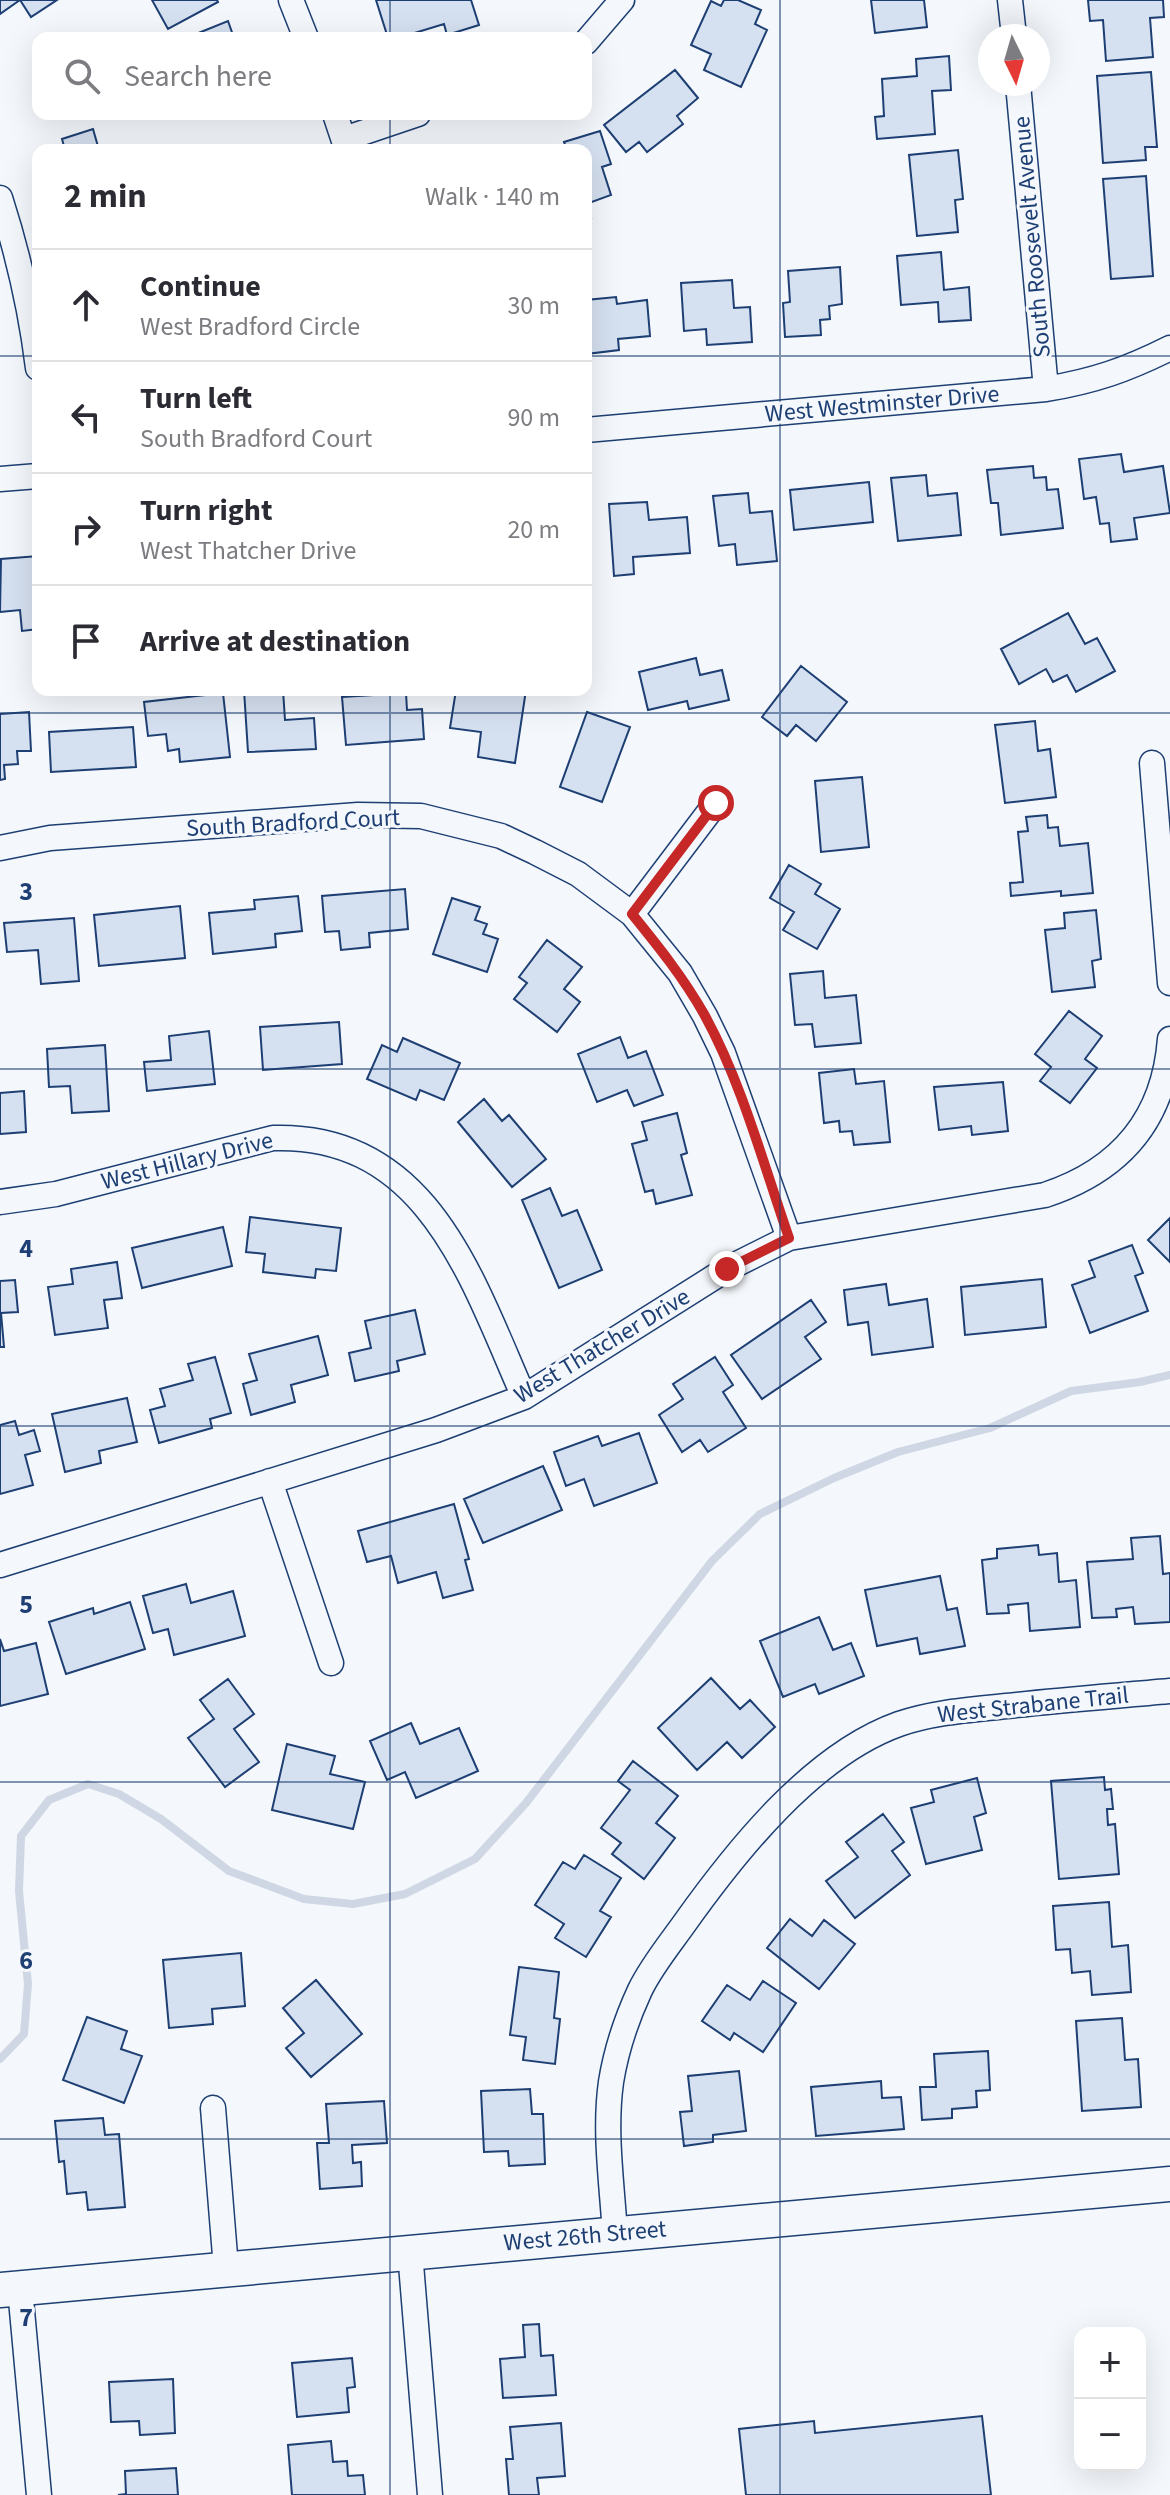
<!DOCTYPE html>
<html lang="en">
<head>
<meta charset="utf-8">
<style>
	:root { --surface:#fff; --page:#f2f2f3; --text:#2b2b33; --muted:#7c7c81; --line:#e1e1e2 }
	body { margin:0; font-family:"Source Sans 3",sans-serif; background:var(--page); color:var(--text) }
	.controls { position:absolute; right:24px; bottom:24px; display:grid; overflow:hidden; border-radius:16px; box-shadow:0 8px 32px #0002 }
	.controls button { width:72px; height:72px; display:grid; place-items:center; padding:0; border:0; border-bottom:2px solid var(--line); background:var(--surface); color:var(--text); font:40px sans-serif }
	.compass { position:absolute; left:978px; top:24px; width:72px; height:72px; border-radius:50%; background:var(--surface); box-shadow:0 8px 32px #0002; rotate:175deg }
	.stop { position:absolute; width:24px; height:24px; margin:-18px; border:6px solid #c62828; border-radius:50%; background:#fff }
	.stop.end { background:#c62828; border-color:#fff; box-shadow:0 2px 8px #0008 }
	.list { margin:0; padding:0; list-style:none }
	h2 { display:flex; justify-content:space-between; align-items:center; height:104px; margin:0; padding:0 32px; font-size:34px }
	h2 small { font-size:26px; font-weight:400; color:var(--muted) }
	.list li { display:grid; grid-template-columns:52px 1fr auto; gap:24px; align-items:center; box-sizing:border-box; height:112px; padding:0 32px; border-top:2px solid var(--line) }
	.list b { display:block; font-size:30px; white-space:nowrap }
	.list p { margin:0; font-size:26px; white-space:nowrap; color:var(--muted) }
	.list em { font-size:26px; font-style:normal; color:var(--muted) }
	.icon { flex:none; width:44px; height:44px; fill:none; stroke:currentColor; stroke-width:2; stroke-linecap:round; stroke-linejoin:round }
	.map { position:relative; flex:none; width:1170px; height:2495px; overflow:hidden }
	.search { position:absolute; background:var(--surface); box-shadow:0 8px 32px #0002; left:32px; top:32px; width:560px; height:88px; display:flex; align-items:center; gap:20px; box-sizing:border-box; padding:0 28px; border-radius:16px; color:var(--muted); font-size:30px }
	.panel { position:absolute; background:var(--surface); box-shadow:0 8px 32px #0002; left:32px; top:144px; width:560px; height:552px; border-radius:16px }
	.map>svg:first-child { display:block }
	.lines { fill:none; stroke-linecap:round; stroke-linejoin:round }
	.stream { stroke:#cfd7e4; stroke-width:8 }
	.building { fill:#d5e0f0; stroke:#1d3f73; stroke-width:2 }
	.street-casing { stroke:#1d3f73; stroke-width:27 }
	.secondary-casing { stroke:#1d3f73; stroke-width:37 }
	.street { stroke:#f4f7fb; stroke-width:24 }
	.secondary { stroke:#f4f7fb; stroke-width:34 }
	.route { stroke:#c62828; stroke-width:10 }
	.grid { fill:none; stroke:#1d3f73; stroke-width:2; stroke-opacity:0.55 }
	.labels { text-anchor:middle; dominant-baseline:central; stroke-width:6; stroke-linejoin:round; paint-order:stroke }
	.street-label { font-size:24px; fill:#1d3f73; stroke:#f4f7fb }
	.grid-label { font-size:26px; text-anchor:middle; font-weight:bold; fill:#1d3f73; stroke:#f4f7fb; stroke-width:6; stroke-linejoin:round; paint-order:stroke }
</style>
</head>
<body>
<div class="map">
<svg width="1170" height="2495" viewBox="0 0 1170 2495">
	<rect width="100%" height="100%" fill="#f4f7fb"/>
	<g class="lines">
		<path class="stream" d="M0 2059 24 2034 28 1984 19 1891 21 1836 49 1800 88 1784 119 1794 161 1819 229 1871 304 1899 353 1904 405 1894 475 1859 526 1803 712 1561 760 1514 834 1478 898 1452 990 1428 1071 1391 1140 1382 1170 1375"/>
	</g>
	<path class="building" d="M0 0H57L31 17 20 0 0 14Z
		M152 0H217L218 2 168 29Z
		M376 0H471L479 25 447 35 444 24 398 38H388Z
		M724 0H738L761 10 755 24 767 30 741 87 704 70 711 54 691 45 711 1 721 6Z
		M871 0H924L927 27 875 33Z
		M1088 0H1163L1164 17 1150 18 1153 57 1106 61 1103 20 1090 21Z
		M228 21 234 38H186Z
		M949 56 951 90 932 91 935 134 877 139 875 117 884 116 882 79 917 76 916 59Z
		M675 70 698 98 677 116 683 124 647 152 639 142 626 152 604 125Z
		M1151 72 1157 147H1145L1146 160 1103 163 1097 76Z
		M93 129 99 150H65L62 139Z
		M600 131 611 164 602 167 611 195 586 204 591 218 586 219V150H567L564 142Z
		M958 150 963 199 955 200 958 232 917 236 909 155Z
		M1146 176 1153 276 1111 279 1103 179Z
		M941 252 944 290 969 287 971 320 939 322 938 302 901 305 897 256Z
		M840 267 842 304 829 306 830 319 820 320 821 335 785 337 783 303 790 302 788 271Z
		M732 280 734 308 750 307 752 342 707 345 706 329 684 331 681 283Z
		M616 297 617 304 647 300 650 336 618 339 619 350 586 354V300Z
		M1121 454 1124 472 1163 466 1170 513 1134 518 1137 539 1111 542 1109 523 1100 524 1096 497 1084 499 1079 459Z
		M1033 466 1034 478 1046 477 1047 490 1058 489 1063 528 1001 535 998 503H991L987 470Z
		M926 475 928 496 957 493 961 535 898 541 891 478Z
		M869 482 873 522 794 530 790 490Z
		M748 493 750 513 772 511 777 561 737 565 735 544 719 546 713 496Z
		M647 502 649 520 687 517 690 553 633 557 634 574 614 576 609 504Z
		M38 556V629L22 631 20 610 0 612 1 559Z
		M1068 613 1085 644 1097 638 1115 671 1076 692 1067 675 1053 682 1046 669 1019 684 1001 649Z
		M696 658 700 675 722 670 729 700 689 709 687 701 648 710 639 672Z
		M801 666 847 702 816 741 796 725 787 736 762 717Z
		M244 690H283L285 720 314 718 316 749 248 752Z
		M456 690H526L515 763 478 757 481 732 450 728Z
		M223 693 230 757 180 762 179 749 168 751 166 734 148 736 144 702Z
		M406 693 407 710 422 709 424 739 346 745 342 697Z
		M29 712 31 751H17L18 764 4 765 5 779 0 780V714Z
		M587 712 630 727 602 802 560 787Z
		M1035 721 1038 751 1050 749 1056 797 1005 803 995 725Z
		M133 727 136 767 51 772 49 732Z
		M862 777 869 847 821 852 815 781Z
		M1047 815 1048 828 1058 827 1060 846 1088 843 1093 893 1061 896V891L1011 896 1010 883 1023 882 1018 832 1028 831 1026 817Z
		M789 865 821 884 815 894 840 909 817 949 783 930 794 912 770 898Z
		M405 889 408 929 369 933 370 947 341 950 339 931 325 932 322 896Z
		M298 896 302 931 275 934 276 947 213 954 209 913 255 909 254 900Z
		M452 898 480 907 475 920 487 924 483 934 498 939 487 972 433 954Z
		M180 906 185 958 99 966 94 915Z
		M1096 910 1101 959 1092 961 1095 987 1052 992 1045 930 1065 928 1064 913Z
		M74 918 79 981 41 984 38 950 7 952 4 923Z
		M547 940 582 967 564 989 580 1002 557 1032 514 999 527 983 519 977Z
		M823 971 825 998 856 995 861 1043 815 1047 812 1024 795 1025 790 974Z
		M1069 1011 1102 1036 1085 1059 1097 1068 1070 1103 1040 1081 1051 1067 1035 1054Z
		M339 1022 342 1064 263 1070 260 1027Z
		M209 1031 215 1084 147 1091 144 1062 171 1060 169 1036Z
		M620 1037 628 1058 646 1051 663 1095 634 1106 627 1090 597 1102 578 1054Z
		M403 1038 460 1063 444 1100 420 1090 416 1100 367 1079 382 1045 397 1052Z
		M105 1045 109 1111 72 1113 70 1086 49 1087 47 1049Z
		M854 1069 856 1084 884 1081 890 1142 854 1145 852 1131 840 1132 839 1121 824 1123 819 1073Z
		M1003 1082 1008 1131 972 1135 971 1126 939 1130 934 1087Z
		M24 1091 26 1132 0 1134V1093Z
		M484 1099 502 1121 509 1115 546 1159 512 1187 458 1122Z
		M677 1113 687 1153 681 1155 692 1195 656 1204 653 1190 645 1192 632 1144 647 1140 642 1122Z
		M550 1188 562 1216 577 1210 602 1270 559 1288 522 1200Z
		M250 1217 341 1228 336 1271 316 1269 315 1278 263 1272 265 1254 246 1252Z
		M1170 1218V1262L1148 1240Z
		M223 1227 232 1266 142 1288 132 1248Z
		M1132 1245 1143 1273 1135 1276 1148 1311 1090 1333 1072 1285 1095 1277 1089 1261Z
		M117 1262 122 1298 104 1300 108 1328 55 1335 48 1287 73 1284 71 1269Z
		M1042 1279 1046 1327 965 1335 961 1287Z
		M15 1280 18 1312 1 1313 4 1347H0V1281Z
		M886 1284 889 1305 927 1299 933 1347 872 1355 868 1322 848 1325 844 1290Z
		M811 1300 826 1322 805 1337 821 1359 762 1399 731 1355Z
		M415 1310 425 1354 397 1361 399 1371 355 1381 349 1353 371 1348 365 1321Z
		M318 1336 328 1375 291 1385 295 1402 251 1415 243 1384 257 1380 249 1354Z
		M215 1357 231 1413 210 1419 212 1428 159 1443 150 1410 165 1406 160 1389 193 1380 188 1364Z
		M715 1357 733 1385 723 1392 746 1428 708 1452 700 1440 682 1452 659 1415 683 1399 673 1384Z
		M127 1398 137 1442 99 1451 101 1463 65 1472 52 1414Z
		M15 1421 19 1435 34 1430 40 1451 25 1455 33 1485 0 1494V1425Z
		M639 1433 657 1483 594 1506 584 1479 566 1486 554 1452 598 1436 602 1446Z
		M543 1466 562 1510 483 1543 464 1499Z
		M454 1504 469 1559 465 1560 473 1590 443 1598 436 1572 398 1583 391 1556 367 1562 358 1531Z
		M1160 1536 1163 1574 1170 1573V1622L1135 1624 1133 1607 1116 1609 1117 1617 1092 1618 1087 1562 1133 1559 1131 1538Z
		M1038 1545 1039 1555 1057 1553 1059 1582 1076 1580 1080 1627 1030 1631 1028 1603 1008 1605 1009 1613 987 1614 982 1560 997 1558V1549Z
		M940 1576 947 1610 957 1608 965 1646 920 1654 917 1638 877 1646 865 1590Z
		M186 1584 191 1603 233 1591 245 1636 174 1655 168 1629 153 1633 143 1596Z
		M130 1602 145 1649 66 1674 49 1622 93 1608 94 1614Z
		M819 1617 833 1650 851 1643 864 1676 819 1694 815 1684 783 1697 760 1641Z
		M0 1639 4 1651 36 1643 48 1694 0 1706Z
		M711 1678 740 1709 750 1700 775 1727 742 1758 727 1742 697 1770 658 1728Z
		M228 1679 254 1714 234 1729 259 1762 225 1787 188 1738 214 1719 200 1700Z
		M411 1723 420 1744 459 1728 478 1771 416 1798 405 1772 387 1780 370 1741Z
		M287 1744 335 1756 330 1774 365 1782 353 1829 272 1810Z
		M633 1761 678 1796 656 1823 675 1838 644 1879 612 1854 621 1843 601 1828 630 1790 618 1781Z
		M1104 1777 1105 1790 1111 1789 1113 1809H1107L1108 1825 1115 1824 1119 1874 1059 1879 1051 1781Z
		M977 1778 986 1813 974 1817 982 1850 926 1864 911 1808 934 1802 931 1790Z
		M883 1814 904 1842 892 1851 910 1875 855 1918 826 1881 858 1857 846 1842Z
		M584 1855 621 1878 600 1911 611 1917 586 1957 555 1938 564 1924 535 1905 563 1862 575 1869Z
		M1109 1902 1112 1947 1128 1945 1131 1992 1092 1995 1090 1971 1072 1973 1070 1949 1056 1950 1053 1906Z
		M790 1919 812 1936 824 1920 855 1944 819 1989 767 1948Z
		M241 1953 245 2006 212 2009 213 2024 169 2028 163 1960Z
		M519 1967 559 1972 554 2018 560 2019 555 2064 523 2060 526 2037 510 2035Z
		M316 1980 362 2034 311 2077 286 2048 304 2033 283 2008Z
		M763 1981 796 2003 763 2052 734 2033 730 2040 702 2021 727 1985 750 2000Z
		M87 2017 127 2031 121 2049 142 2056 124 2103 63 2080Z
		M1122 2018 1125 2060 1138 2059 1141 2107 1082 2111 1076 2021Z
		M988 2051 990 2090 976 2091 977 2107 952 2109V2118L922 2120 920 2087H936L934 2054Z
		M739 2071 746 2131 713 2135V2142L684 2146 680 2112 692 2111 688 2076Z
		M881 2081 882 2098 901 2097 904 2129 816 2136 811 2087Z
		M530 2089 532 2114H543L545 2164 509 2166 508 2151 484 2152 481 2091Z
		M384 2101 387 2143 352 2145 353 2163 361 2162 362 2186 320 2189 317 2143H329L326 2104Z
		M103 2118 105 2135 119 2134 125 2207 88 2210 86 2192 67 2194 64 2161 59 2162 55 2121Z
		M539 2324 541 2356 553 2355 556 2395 503 2398 500 2359 525 2357 523 2325Z
		M352 2358 355 2387 347 2388 349 2412 297 2417 292 2363Z
		M173 2379 175 2433 140 2435 139 2421 111 2422 109 2382Z
		M982 2416 991 2495H746L739 2429 814 2421 815 2433Z
		M561 2423 565 2476 537 2478 539 2495H509L506 2459H513L510 2427Z
		M331 2441 333 2462 347 2461 348 2476 363 2475 365 2495H292L288 2445Z
		M176 2468 178 2495H118L126 2494 125 2471Z"/>
	<g class="lines">
		<g class="street-casing">
			<path id="street" d="M291 0 306 38
				M1010 0 1014 36
				M586 42 622 0
				M1018 84 1046 389
				M335 114 347 150
				M344 139 418 114
				M0 198C18 254 31 310 38 368
				M586 430 1046 389C1094 381 1126 370 1170 348
				M0 479 38 476
				M1152 763 1170 983
				M0 848 50 838 358 815 421 816 501 836 535 852 578 874 632 914 680 973 705 1016 723 1053 789 1238
				M632 914 716 803
				M0 1202 56 1194 273 1138C428 1133 472 1280 524 1397
				M270 1481 331 1663
				M0 1565 436 1430 524 1397 727 1269 789 1238 1045 1195C1121 1170 1164 1119 1170 1039
				M213 2108 226 2268
				M615 2234C612 2184 604 2132 611 2082 616 2051 627 2018 640 1990 651 1967 669 1945 684 1924 736 1851 812 1755 899 1724 934 1712 970 1710 1007 1706 1061 1700 1115 1696 1170 1691
				M410 2252 430 2495
				M20 2289 39 2495"/>
		</g>
		<g class="secondary-casing">
			<path id="secondary" d="M0 2290 1170 2184"/>
		</g>
		<use href="#street" class="street"/>
		<use href="#secondary" class="secondary"/>
	</g>
	<g class="lines">
		<path class="route" d="M716 803 632 914C658 946 683 977 704 1014 742 1083 763 1163 789 1238L727 1269"/>
	</g>
	<path class="grid" d="M390 0V38M780 0V2495M390 114V150M0 356H38M586 356H1170M390 690V2495M0 713H1170M0 1069H1170M0 1426H1170M0 1782H1170M0 2139H1170"/>
	<g class="labels">
		<g class="street-label">
			<text transform="translate(1032 237) rotate(-95)">South Roosevelt Avenue</text>
			<text transform="translate(882 404) rotate(-5)">West Westminster Drive</text>
			<text transform="translate(293 823) rotate(-3)">South Bradford Court</text>
			<text transform="translate(187 1161) rotate(-14)">West Hillary Drive</text>
			<text transform="translate(602 1346) rotate(-31)">West Thatcher Drive</text>
			<text transform="translate(1033 1705) rotate(-6)">West Strabane Trail</text>
			<text transform="translate(585 2236) rotate(-5)">West 26th Street</text>
		</g>
	</g>
	<g class="grid-label">
		<text x="26" y="900">3</text>
		<text x="26" y="1257">4</text>
		<text x="26" y="1613">5</text>
		<text x="26" y="1969">6</text>
		<text x="26" y="2326">7</text>
	</g>
</svg>
<div class="controls">
<button>+</button>
<button>−</button>
</div>
<svg class="compass" viewBox="-18 -18 36 36"><path d="M0-13l5 13h-10z" fill="#e53935"/><path d="M0 13l5-13h-10z" fill="#7c7c81"/></svg>
<div class="stop" style="left:716px;top:803px"></div>
<div class="stop end" style="left:727px;top:1269px"></div>
<div class="search"><svg class="icon" aria-label="search" viewBox="0 0 24 24"><circle cx="10" cy="10" r="6"/><path d="M15 15l6 6"/></svg>Search here</div>
<section class="panel">
<h2>2 min<small>Walk · 140 m</small></h2>
<ul class="list">
<li><svg class="icon" aria-label="ahead" viewBox="0 0 24 24"><path d="M12 20V5M6 11l6-6 6 6"/></svg><div><b>Continue</b><p>West Bradford Circle</p></div><em>30 m</em></li>
<li><svg class="icon" aria-label="left" viewBox="0 0 24 24"><path d="M17 20v-9H6M10 6l-5 5 5 5"/></svg><div><b>Turn left</b><p>South Bradford Court</p></div><em>90 m</em></li>
<li><svg class="icon" aria-label="right" viewBox="0 0 24 24"><path d="M7 20v-9h11M14 6l5 5-5 5"/></svg><div><b>Turn right</b><p>West Thatcher Drive</p></div><em>20 m</em></li>
<li><svg class="icon" aria-label="arrive" viewBox="0 0 24 24"><path d="M6 21V4h12l-3 4 3 4H6"/></svg><div><b>Arrive at destination</b></div></li>
</ul>
</section>
</div>
</body>
</html>
